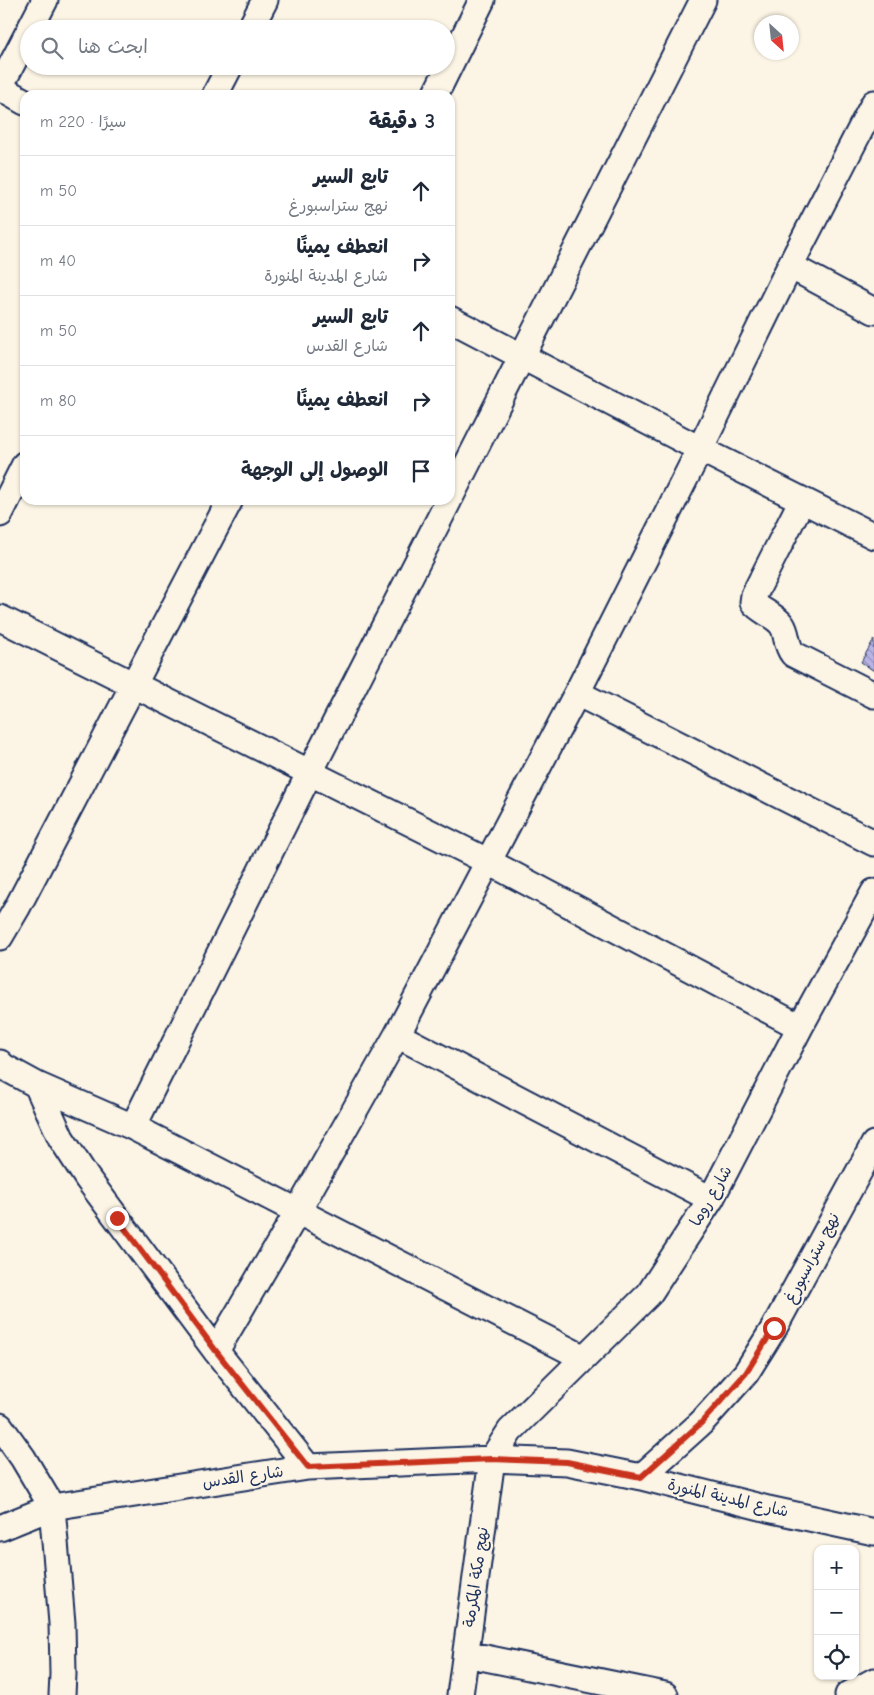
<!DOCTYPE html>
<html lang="ar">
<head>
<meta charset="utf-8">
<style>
	:root { --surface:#fff; --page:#f6f6f7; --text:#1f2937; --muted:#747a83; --line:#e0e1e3 }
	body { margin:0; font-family:"Comic Neue","Playpen Sans Arabic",sans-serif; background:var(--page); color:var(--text); direction:rtl }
	.controls { position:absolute; right:15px; bottom:15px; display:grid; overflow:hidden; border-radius:10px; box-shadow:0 1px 4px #0004 }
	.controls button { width:45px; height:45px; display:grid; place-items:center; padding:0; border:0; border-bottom:1px solid var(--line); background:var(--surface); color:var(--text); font:25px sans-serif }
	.compass { position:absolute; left:754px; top:15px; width:45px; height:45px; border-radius:50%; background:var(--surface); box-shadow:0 1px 4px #0004; rotate:153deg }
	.stop { position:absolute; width:15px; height:15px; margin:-11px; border:4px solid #c8321e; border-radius:50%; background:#fff }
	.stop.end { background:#c8321e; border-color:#fff; box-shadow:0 1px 5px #0008 }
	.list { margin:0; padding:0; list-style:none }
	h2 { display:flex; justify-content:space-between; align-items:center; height:65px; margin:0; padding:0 20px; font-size:21px }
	h2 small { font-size:16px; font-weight:400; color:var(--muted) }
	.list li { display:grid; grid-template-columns:32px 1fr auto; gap:15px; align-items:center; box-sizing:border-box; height:70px; padding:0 20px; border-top:1px solid var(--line) }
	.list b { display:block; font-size:19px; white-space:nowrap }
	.list p { margin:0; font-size:16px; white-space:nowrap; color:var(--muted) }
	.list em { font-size:16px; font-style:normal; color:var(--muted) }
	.icon { flex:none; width:28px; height:28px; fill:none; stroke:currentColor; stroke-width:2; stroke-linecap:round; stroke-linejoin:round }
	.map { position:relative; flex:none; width:874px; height:1695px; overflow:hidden; direction:ltr }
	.search { position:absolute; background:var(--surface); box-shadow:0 1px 4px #0004; left:20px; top:20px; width:435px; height:55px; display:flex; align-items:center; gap:12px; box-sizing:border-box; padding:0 18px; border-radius:28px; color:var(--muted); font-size:19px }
	.panel { position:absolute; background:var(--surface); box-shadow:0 1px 4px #0004; left:20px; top:90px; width:435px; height:415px; border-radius:15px; direction:rtl }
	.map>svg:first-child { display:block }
	.building { fill:url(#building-back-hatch); stroke:#1b2f5e }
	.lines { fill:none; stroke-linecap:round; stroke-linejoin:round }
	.minor-casing { stroke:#1b2f5e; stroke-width:29 }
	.minor { stroke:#fcf5e5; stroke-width:25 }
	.route { stroke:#c8321e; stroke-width:6 }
	.labels { text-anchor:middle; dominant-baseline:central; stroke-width:4.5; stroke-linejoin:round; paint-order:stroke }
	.street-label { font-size:16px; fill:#1b2f5e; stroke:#fcf5e5 }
</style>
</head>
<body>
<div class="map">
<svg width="874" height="1695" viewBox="0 0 874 1695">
	<defs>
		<pattern id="building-back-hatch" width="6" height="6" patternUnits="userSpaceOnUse" patternTransform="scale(1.25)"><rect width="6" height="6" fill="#bab4e5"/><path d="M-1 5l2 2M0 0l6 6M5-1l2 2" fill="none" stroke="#9693bd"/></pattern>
	</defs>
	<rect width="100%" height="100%" fill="#fcf5e5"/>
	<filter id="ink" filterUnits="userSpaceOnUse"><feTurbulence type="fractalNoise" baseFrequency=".02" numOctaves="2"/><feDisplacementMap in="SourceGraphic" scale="10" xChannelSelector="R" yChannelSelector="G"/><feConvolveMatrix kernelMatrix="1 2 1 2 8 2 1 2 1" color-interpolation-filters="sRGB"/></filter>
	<g filter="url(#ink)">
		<path class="building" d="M874 639V671L861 662Z"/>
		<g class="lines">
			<g class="minor-casing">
				<path id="minor" d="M30 29 45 0
					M250 29 265 0
					M0 87 29 31
					M0 88 25 102
					M215 95 230 66
					M435 95 482 0
					M790 266 874 311
					M450 319 700 449 874 536
					M450 498 703 0
					M802 500 754 595 753 602C761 612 775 615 782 625 788 634 785 644 793 654L874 695
					M0 514 25 464
					M0 618 489 862 800 1027
					M577 693 874 843
					M0 937 17 908 230 500
					M397 1035 711 1199
					M0 1063 4 1067 37 1085 133 1127 584 1358
					M37 1085 61 1138 87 1178 216 1351 308 1467
					M133 1127 310 772 449 500
					M216 1351 298 1211 397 1035 577 693 700 449 790 266 874 103
					M0 1426 23 1458 52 1507 62 1623 63 1674 62 1695
					M641 1477 701 1423 746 1373 774 1328 874 1144
					M0 1528 52 1507 308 1467 492 1459 567 1462 641 1477 768 1509 874 1532
					M466 1654 665 1695
					M460 1695 492 1459 510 1431 649 1294 711 1199 800 1027 874 892
					M848 1695 874 1681"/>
			</g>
			<use href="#minor" class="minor"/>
		</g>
	</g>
	<g class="lines" filter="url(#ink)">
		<path class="route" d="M117 1218 216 1351 308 1467 492 1459 567 1462 641 1477 701 1423 746 1373 774 1328"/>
	</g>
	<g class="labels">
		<g class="street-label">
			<text transform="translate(711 1196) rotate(-60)">شارع روما</text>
			<text transform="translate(812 1258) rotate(-62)">نهج ستراسبورغ</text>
			<text transform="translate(243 1477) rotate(-8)">شارع القدس</text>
			<text transform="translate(728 1498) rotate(13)">شارع المدينة المنورة</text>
			<text transform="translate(476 1577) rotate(-82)">نهج مكة المكرمة</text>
		</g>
	</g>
</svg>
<div class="controls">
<button>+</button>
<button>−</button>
<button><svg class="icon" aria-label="locate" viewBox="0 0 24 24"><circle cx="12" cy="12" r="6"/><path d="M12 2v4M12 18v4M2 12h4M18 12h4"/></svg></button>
</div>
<svg class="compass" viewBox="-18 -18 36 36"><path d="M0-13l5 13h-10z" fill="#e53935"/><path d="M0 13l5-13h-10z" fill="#747a83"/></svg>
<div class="stop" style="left:774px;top:1328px"></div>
<div class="stop end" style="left:117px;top:1218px"></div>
<div class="search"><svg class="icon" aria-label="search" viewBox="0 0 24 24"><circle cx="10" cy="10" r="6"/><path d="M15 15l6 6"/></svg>ابحث هنا</div>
<section class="panel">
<h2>3 دقيقة<small>سيرًا · 220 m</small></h2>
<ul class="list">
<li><svg class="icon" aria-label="ahead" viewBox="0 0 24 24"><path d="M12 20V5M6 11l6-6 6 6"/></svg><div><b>تابع السير</b><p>نهج ستراسبورغ</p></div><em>50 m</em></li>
<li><svg class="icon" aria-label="right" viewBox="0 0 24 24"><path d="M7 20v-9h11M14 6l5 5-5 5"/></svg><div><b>انعطف يمينًا</b><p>شارع المدينة المنورة</p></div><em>40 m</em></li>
<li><svg class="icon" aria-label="ahead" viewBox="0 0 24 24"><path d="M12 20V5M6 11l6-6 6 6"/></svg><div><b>تابع السير</b><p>شارع القدس</p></div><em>50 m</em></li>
<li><svg class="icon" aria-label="right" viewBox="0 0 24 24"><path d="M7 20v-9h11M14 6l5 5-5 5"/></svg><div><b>انعطف يمينًا</b></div><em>80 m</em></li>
<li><svg class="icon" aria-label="arrive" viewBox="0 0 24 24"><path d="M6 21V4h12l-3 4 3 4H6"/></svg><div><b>الوصول إلى الوجهة</b></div></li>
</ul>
</section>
</div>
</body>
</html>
